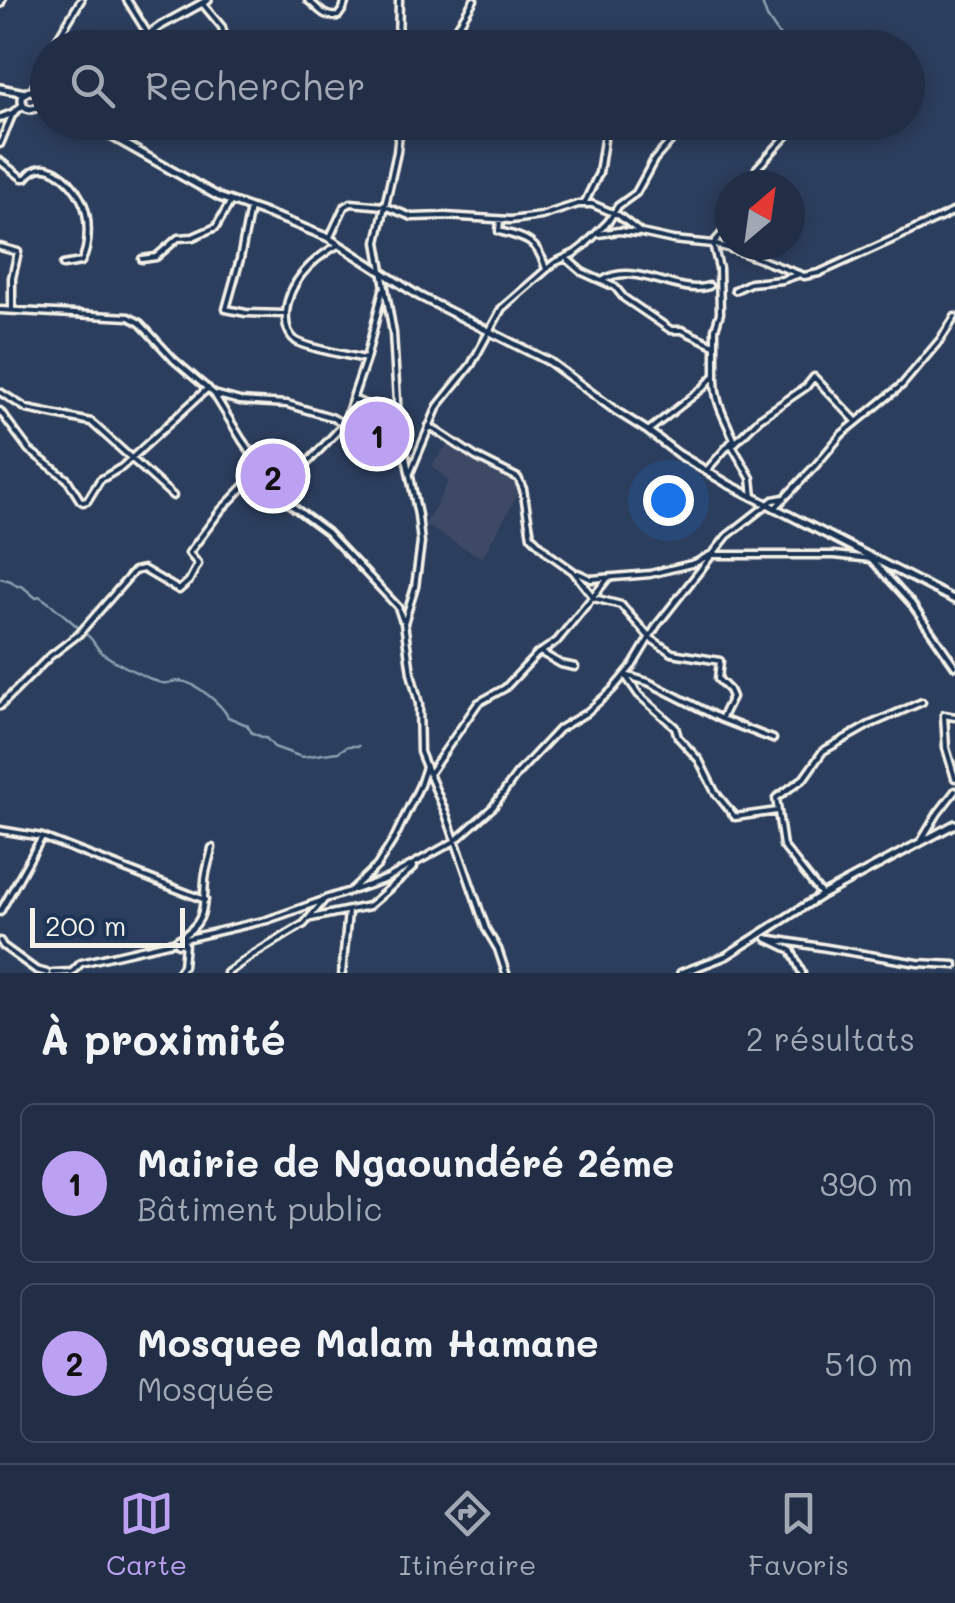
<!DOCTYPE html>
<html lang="fr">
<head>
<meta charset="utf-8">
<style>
	:root { --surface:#212e46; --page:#29364d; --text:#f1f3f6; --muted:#a2a8b3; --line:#3e4a5f; --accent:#bca0f2 }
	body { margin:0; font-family:Mali,sans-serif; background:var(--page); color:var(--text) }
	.compass { position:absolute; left:715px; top:170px; width:90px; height:90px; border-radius:50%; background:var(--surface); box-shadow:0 5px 15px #0003; rotate:29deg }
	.scale { position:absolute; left:30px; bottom:25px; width:155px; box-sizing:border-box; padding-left:10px; border:5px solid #f4f1e8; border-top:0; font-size:28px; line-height:35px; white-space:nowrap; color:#f4f1e8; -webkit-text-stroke:8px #1d3557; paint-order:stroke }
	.you { position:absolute; left:668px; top:500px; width:35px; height:35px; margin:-25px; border:8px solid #fff; border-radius:50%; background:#1a73e8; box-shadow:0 0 0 15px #1a73e833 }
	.badge { display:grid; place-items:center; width:65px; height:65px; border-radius:50%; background:var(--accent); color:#111; font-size:32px; font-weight:700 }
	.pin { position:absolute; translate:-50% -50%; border:5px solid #fff; box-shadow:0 2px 10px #0006 }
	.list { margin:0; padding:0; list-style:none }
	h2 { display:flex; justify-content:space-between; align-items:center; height:130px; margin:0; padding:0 40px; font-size:42px }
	h2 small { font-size:32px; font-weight:400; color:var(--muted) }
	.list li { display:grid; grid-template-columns:65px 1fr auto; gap:30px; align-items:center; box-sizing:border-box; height:160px; margin:0 20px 20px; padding:0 20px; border:2px solid var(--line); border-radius:15px }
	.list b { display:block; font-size:38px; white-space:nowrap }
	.list p { margin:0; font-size:32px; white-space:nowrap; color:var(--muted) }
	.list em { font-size:32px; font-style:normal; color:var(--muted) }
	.icon { flex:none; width:55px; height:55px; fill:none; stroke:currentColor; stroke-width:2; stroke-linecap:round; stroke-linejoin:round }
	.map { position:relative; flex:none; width:955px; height:973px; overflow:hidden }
	.search { position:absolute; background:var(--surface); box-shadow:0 5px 15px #0003; left:30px; right:30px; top:30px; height:110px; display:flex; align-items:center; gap:25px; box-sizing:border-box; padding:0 35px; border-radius:55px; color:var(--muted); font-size:38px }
	.sheet { height:490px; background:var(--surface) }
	nav { display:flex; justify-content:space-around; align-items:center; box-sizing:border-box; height:140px; border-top:2px solid var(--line); background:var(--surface); font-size:28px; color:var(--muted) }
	nav a { display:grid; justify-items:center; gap:5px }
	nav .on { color:var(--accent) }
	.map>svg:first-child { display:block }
	.built { fill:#3e4965 }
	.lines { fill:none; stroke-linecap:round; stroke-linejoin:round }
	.stream { stroke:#89a1af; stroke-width:2.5 }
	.minor-casing { stroke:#f4f1e8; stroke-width:11 }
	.tertiary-casing { stroke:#f4f1e8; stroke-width:12 }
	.minor { stroke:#1d3557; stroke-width:4 }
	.tertiary { stroke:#1d3557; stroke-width:5 }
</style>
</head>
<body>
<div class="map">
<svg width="955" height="973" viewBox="0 0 955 973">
	<rect width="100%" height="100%" fill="#2c3e5d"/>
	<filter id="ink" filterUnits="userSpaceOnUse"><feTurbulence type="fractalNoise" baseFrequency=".01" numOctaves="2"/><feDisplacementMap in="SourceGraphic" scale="20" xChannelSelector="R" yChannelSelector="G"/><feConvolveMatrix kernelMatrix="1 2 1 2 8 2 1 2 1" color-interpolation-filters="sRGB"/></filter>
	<g filter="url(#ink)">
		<path class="built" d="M448 443 464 455 514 477 521 489 482 558 425 525 449 481 432 466Z"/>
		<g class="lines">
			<path class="stream" d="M761 0 767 17 788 48
				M0 578 11 581 17 586H22L36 598 39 596C57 607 71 622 87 635 94 640 96 648 102 653 118 664 139 674 158 682 166 686 171 681 180 681 195 682 222 704 228 717L247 725 252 733 267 739 274 747 302 757 338 752 348 746H359"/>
			<g class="minor-casing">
				<path id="minor" d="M127 0 148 34
					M308 0C319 8 323 18 338 16L343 9 346 0
					M202 3 222 27 227 48
					M0 4 2 0
					M52 48 81 0
					M398 48 399 0
					M445 48 474 0
					M32 91 48 56
					M0 144 13 113
					M0 161 22 178H26C45 153 71 180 81 199 90 215 90 247 81 262L63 265
					M755 185 759 179 757 168 792 130 795 122
					M584 204 599 173 604 140
					M250 208 240 259 226 309 246 313 286 314
					M500 220 499 231C526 238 538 241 546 269
					M598 234 619 231 638 233
					M330 237 344 207 351 203 384 206 412 217 445 216 511 220 541 216 578 204H592L618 215 641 233 673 240 713 244 741 252 804 276 819 273 955 211
					M338 245C313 259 289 281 286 312 285 322 287 334 296 341 307 348 351 356 366 359
					M0 247 18 252 12 278V310
					M566 258 582 272 615 287 624 298 671 330H682L714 345
					M142 259 156 257 178 238 193 237 216 227 231 201
					M602 281C634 259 678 297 709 286
					M735 290 750 283 782 280 797 275
					M0 310 129 317 140 323 174 360 214 394 242 440 284 500 327 532 398 607 402 619
					M0 392 27 409 91 422 173 496
					M214 394 240 401 287 404 331 417 344 424 366 359 383 290
					M353 399 398 419
					M0 411 29 450 67 479 80 500 83 502 87 501 100 480 122 467 208 388
					M429 426 476 457 518 478 523 489 531 536 549 554 573 571 594 598 621 605 650 638 672 653 720 661 718 679 729 690 732 697 721 719
					M648 431 703 388 715 375V329L720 313 719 268 713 244 730 224
					M732 446 759 419 806 387 814 377 856 421
					M733 447 751 478 753 497
					M706 471 734 439C724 416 714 401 715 376
					M410 473 438 406 471 365 502 308 554 263 575 253 584 246 608 222 618 206 636 193 654 160 675 136 692 122
					M279 493 344 424
					M775 508 816 465 842 434 902 385 940 340 955 317
					M578 573 591 579 650 574 695 563 710 555H834L871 559 911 603 955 666
					M541 652 557 641 608 578
					M625 675 639 695 675 727 678 737 699 760 715 792 735 817 777 811
					M625 675 648 682 721 719 773 739
					M0 706 49 657 79 634 134 571 143 569 179 590 189 581 198 564 189 553 221 510 261 469
					M955 717 944 715 946 748 955 778
					M426 767 429 774 478 703 505 688 537 654 540 652 561 664 575 667
					M429 774 446 814 486 929 498 949 506 973
					M0 830 42 837
					M921 841 938 813 955 791
					M354 890 386 879 455 841 493 807 517 774 559 729 586 713 612 690 633 665 657 625 727 536 773 500 784 498
					M822 895 783 846 776 798 804 778 823 751 869 725 922 702
					M0 912 42 837 205 900
					M311 918 369 906 414 867
					M176 940C206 924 203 910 205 880 206 869 210 859 212 848
					M0 941 3 946 36 970 47 973
					M178 944 185 943 183 966 178 973
					M52 973 72 972
					M71 973 81 963 267 920 324 900
					M227 973 251 956 304 924 325 899 350 891 377 866 394 839 420 785 426 767 420 752 419 704 411 673 404 623 415 587 421 543 418 515 398 419 393 333 377 242 397 152 400 122
					M342 973 348 912
					M802 973 791 950 766 938 918 963 955 965"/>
			</g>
			<g class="tertiary-casing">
				<path id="tertiary" d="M130 48 160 26 208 0
					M0 88 25 93
					M22 100a9 9 0 1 1 18 0a9 9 0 1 1-18 0Z
					M0 118 13 113 23 105
					M86 122 219 197 282 219 329 238 419 296 550 362 616 411 648 431 678 454 728 484 955 600
					M681 973 726 956 822 895 955 824"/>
			</g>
			<use href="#minor" class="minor"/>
			<use href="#tertiary" class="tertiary"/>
		</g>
	</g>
</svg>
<svg class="compass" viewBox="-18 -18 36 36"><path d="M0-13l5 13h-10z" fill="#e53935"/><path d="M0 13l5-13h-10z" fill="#a2a8b3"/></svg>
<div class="scale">200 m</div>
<div class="you"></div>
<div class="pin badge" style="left:377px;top:434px">1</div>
<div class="pin badge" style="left:273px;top:476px">2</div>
<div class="search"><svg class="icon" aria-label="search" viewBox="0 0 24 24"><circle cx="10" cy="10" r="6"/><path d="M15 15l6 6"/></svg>Rechercher</div>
</div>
<section class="sheet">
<h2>À proximité<small>2 résultats</small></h2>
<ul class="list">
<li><span class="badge">1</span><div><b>Mairie de Ngaoundéré 2éme</b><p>Bâtiment public</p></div><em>390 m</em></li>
<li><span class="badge">2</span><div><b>Mosquee Malam Hamane</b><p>Mosquée</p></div><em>510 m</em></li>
</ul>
</section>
<nav>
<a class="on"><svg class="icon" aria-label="map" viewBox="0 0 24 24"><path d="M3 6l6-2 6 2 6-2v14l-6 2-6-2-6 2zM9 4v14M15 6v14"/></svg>Carte</a>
<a><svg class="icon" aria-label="directions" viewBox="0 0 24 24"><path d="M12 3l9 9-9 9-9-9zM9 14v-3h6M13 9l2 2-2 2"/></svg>Itinéraire</a>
<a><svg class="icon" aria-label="saved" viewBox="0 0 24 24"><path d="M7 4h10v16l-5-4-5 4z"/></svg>Favoris</a>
</nav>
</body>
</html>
